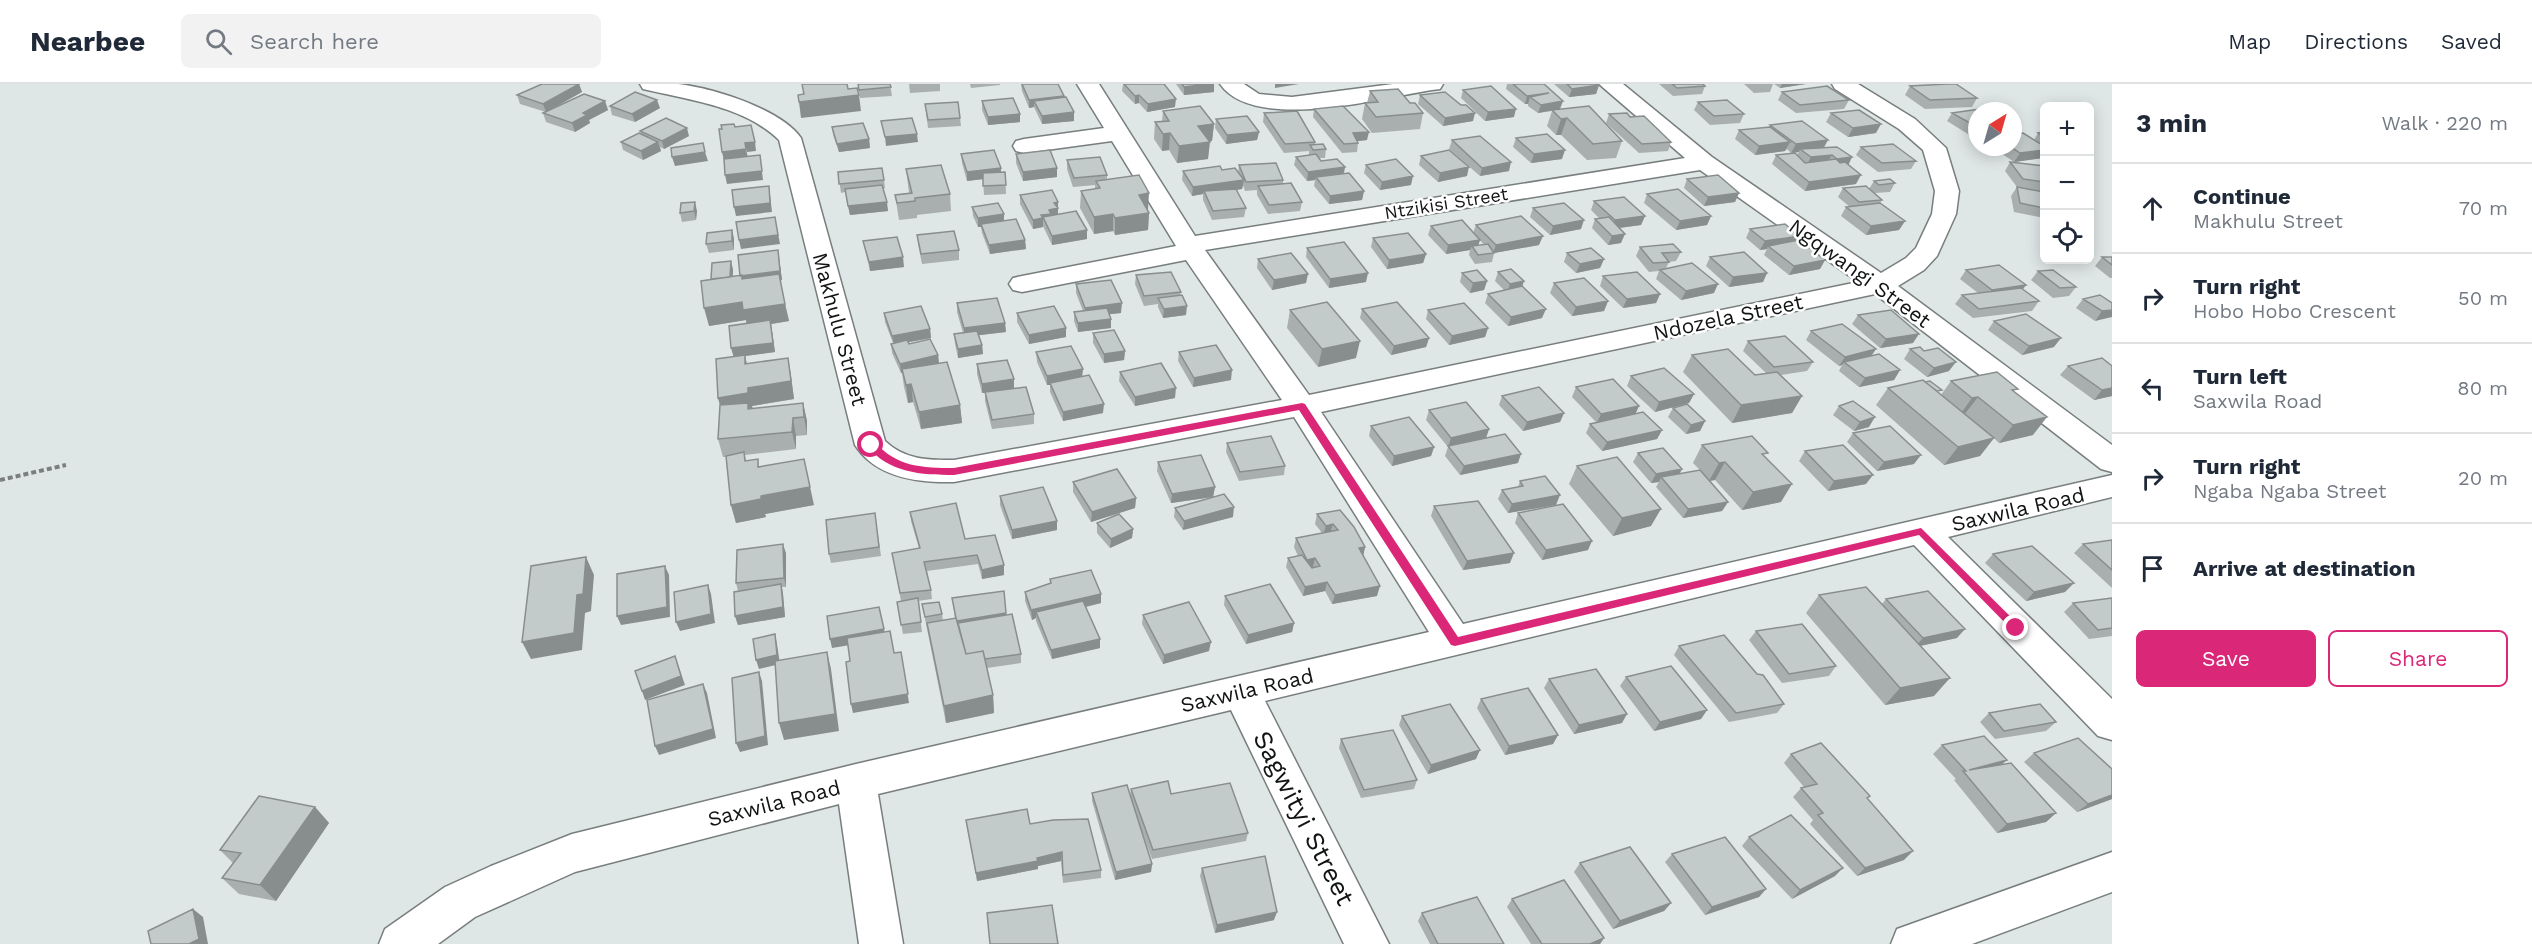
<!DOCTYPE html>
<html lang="en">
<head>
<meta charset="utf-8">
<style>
	:root { --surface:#fff; --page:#f2f2f3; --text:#1f2937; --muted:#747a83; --line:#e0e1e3; --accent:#db2777 }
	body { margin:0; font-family:"Work Sans",sans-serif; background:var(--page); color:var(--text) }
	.controls { position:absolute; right:18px; top:18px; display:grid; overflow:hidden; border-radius:9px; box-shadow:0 3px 15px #0003 }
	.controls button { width:54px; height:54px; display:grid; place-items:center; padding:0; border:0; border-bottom:2px solid var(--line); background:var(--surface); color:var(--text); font:30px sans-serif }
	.compass { position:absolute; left:1968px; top:18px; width:54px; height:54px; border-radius:50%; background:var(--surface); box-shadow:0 3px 15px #0003; rotate:37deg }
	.stop { position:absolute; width:18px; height:18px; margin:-14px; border:4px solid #db2777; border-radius:50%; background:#fff }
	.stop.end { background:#db2777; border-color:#fff; box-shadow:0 2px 6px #0008 }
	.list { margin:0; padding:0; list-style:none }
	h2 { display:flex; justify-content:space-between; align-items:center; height:78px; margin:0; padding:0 24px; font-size:26px }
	h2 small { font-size:20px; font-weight:400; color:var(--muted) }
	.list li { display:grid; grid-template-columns:39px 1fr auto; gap:18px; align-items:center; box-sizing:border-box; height:90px; padding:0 24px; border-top:2px solid var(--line) }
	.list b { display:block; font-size:22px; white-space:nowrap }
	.list p { margin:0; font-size:20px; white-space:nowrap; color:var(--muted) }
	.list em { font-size:20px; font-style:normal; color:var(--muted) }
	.actions { display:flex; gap:12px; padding:18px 24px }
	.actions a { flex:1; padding:14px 0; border:2px solid var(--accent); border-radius:9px; text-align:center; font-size:21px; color:var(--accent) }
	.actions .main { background:var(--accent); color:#fff }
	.icon { flex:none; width:33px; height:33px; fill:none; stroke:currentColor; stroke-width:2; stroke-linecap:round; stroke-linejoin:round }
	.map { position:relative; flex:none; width:2112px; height:860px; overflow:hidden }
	header { display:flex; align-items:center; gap:36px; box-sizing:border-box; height:84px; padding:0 30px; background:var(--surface); border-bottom:2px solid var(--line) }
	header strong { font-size:28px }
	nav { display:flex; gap:33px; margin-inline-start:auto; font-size:21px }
	.search { width:420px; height:54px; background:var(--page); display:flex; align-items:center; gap:15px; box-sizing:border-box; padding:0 21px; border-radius:9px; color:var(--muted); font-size:22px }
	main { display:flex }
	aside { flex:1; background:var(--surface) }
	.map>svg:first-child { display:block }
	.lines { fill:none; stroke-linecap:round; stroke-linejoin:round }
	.minor-casing { stroke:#777e7d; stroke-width:3 }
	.path { stroke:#7a7f7e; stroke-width:4; stroke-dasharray:5 3; stroke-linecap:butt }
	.minor { fill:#fff; fill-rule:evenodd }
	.wall { fill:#a8afae; fill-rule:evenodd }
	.shaded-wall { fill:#888e8d }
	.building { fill:#c3cbca; stroke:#888e8d; stroke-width:1.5 }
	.route { fill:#db2777 }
	.labels { text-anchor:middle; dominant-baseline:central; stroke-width:5; stroke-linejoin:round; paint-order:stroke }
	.far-street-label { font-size:18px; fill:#121414; stroke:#fff }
	.street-label { font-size:21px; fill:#121414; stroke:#fff }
	.near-street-label { font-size:26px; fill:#121414; stroke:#fff }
</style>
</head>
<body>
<header>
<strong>Nearbee</strong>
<div class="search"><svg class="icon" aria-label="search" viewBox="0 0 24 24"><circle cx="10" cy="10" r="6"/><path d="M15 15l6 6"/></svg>Search here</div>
<nav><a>Map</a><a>Directions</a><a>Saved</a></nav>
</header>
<main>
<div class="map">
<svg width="2112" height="860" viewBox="0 0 2112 860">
	<rect width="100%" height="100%" fill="#dfe7e6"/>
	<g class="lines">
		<g class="minor-casing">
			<path id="minor" d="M640 0C653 0 666 0 678 0 713 4 781 25 801 54L885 357C905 376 928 376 954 376L1282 316 1186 176 1022 208 1013 206 1009 200 1013 194 1022 192 1176 162 1112 57 1024 69 1016 67 1013 62 1016 57 1024 55 1104 44 1077 0H1099L1195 152 1685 74 1599 0H1623L1712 73 1881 189 1906 174 1916 164 1932 130 1935 107 1923 66 1899 45 1835 5 1832 0H1858L1915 35 1946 64 1959 107 1956 130 1937 172 1924 186 1898 202 2112 361V388L2101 385 1875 210 1321 328 1463 540 2112 391V413L1948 453 2112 615V656L2098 652 1914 461 1265 617 1389 860H1344L1231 626 878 710 903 860H859L839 720 575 788 475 833 438 860H379L385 845 445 803 491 782 572 750 856 680 1429 548 1294 333 954 398C918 399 876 394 855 361L779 56C744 22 689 16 643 5ZM1700 86 1858 198 1309 311 1205 166Z
				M1220 0H1244L1259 10 1292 13 1393 0H1443L1440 5 1432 6C1381 14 1254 49 1220 0Z
				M2112 768V808L1972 860H1891L1897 845Z"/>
		</g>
		<path class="path" d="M0 396 66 381"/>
		<use href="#minor" class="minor"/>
	</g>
	<path class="wall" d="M579 0 582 8 547 28 605 17 608 26 589 36 590 39 575 48 546 38 543 29 546 28 520 20 517 11Z
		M858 0H890L892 12 860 14Z
		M909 0H940V7L910 9Z
		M970 0H1000V1L971 4Z
		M1021 0H1058L1074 37 1042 40 1034 23 1029 24 1022 7Z
		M1123 0H1164L1175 23 1147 28 1139 19 1135 20 1122 7Z
		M1176 0H1214V8L1184 11Z
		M1507 0H1544L1560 25 1622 57 1616 74 1587 76 1561 51H1556L1547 42 1552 27 1538 29 1528 22V20H1525L1506 5Z
		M1554 0H1597L1599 1 1596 10 1569 13Z
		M1659 0H1703L1705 2 1702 10 1673 12Z
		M1744 0H1773L1770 8 1754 9Z
		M1774 0H1806L1780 4Z
		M1910 2 1977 14 1972 23 1925 25 1905 11Z
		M1463 6 1514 33 1485 37 1461 14Z
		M1370 7 1410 19 1423 29 1420 45 1372 49 1362 35 1365 19H1367Z
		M1782 8 1849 16 1844 25 1796 29 1778 16Z
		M1420 11 1461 21 1473 37 1443 42 1418 20Z
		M982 17 1020 38 988 41 982 26Z
		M1698 18 1744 30 1740 39 1710 41 1694 26Z
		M925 20 960 34 961 42 928 44Z
		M610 22 660 24 635 38 612 31Z
		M1314 25 1367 56 1357 57 1358 59 1357 68 1342 69 1313 33Z
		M1163 27 1214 40 1212 57H1209L1208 75 1177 79 1169 66 1162 67 1154 55 1155 38H1162Z
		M1977 27V51L1971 52 1947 37 1952 29Z
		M1264 29 1315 58V60L1326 65 1325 74H1319L1321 77 1345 83 1344 89 1364 107 1362 116 1329 120 1314 102 1315 96 1307 97 1294 81 1296 73 1309 71V67L1284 69 1263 38Z
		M1831 29 1876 49 1848 53 1826 38Z
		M1609 30 1671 58 1668 67 1639 69 1606 39Z
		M1216 35 1259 48 1257 56 1226 60 1215 44Z
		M1770 41 1828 56 1824 64 1848 81 1856 100 1805 107 1772 80 1776 71H1797L1799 68 1791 69 1787 65 1785 67 1755 71 1735 55 1739 46 1769 43Z
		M832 43 869 55 870 64 839 68 833 51Z
		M640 47 689 52 664 65 660 63 661 67 643 76 623 66 621 58 641 50Z
		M2044 48V72L2043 74 2014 78 1992 63H2013L2034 56 2038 49Z
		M1516 54 1562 75 1531 79 1513 63Z
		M1452 56 1509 87 1480 92 1449 65Z
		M1861 63 1916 77 1911 85 1878 88 1856 71Z
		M961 70 1001 84V88H1005L1006 110 984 111 983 95 967 97 962 79Z
		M1016 70 1057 93 1023 97 1016 79Z
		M1421 72 1467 92 1438 98 1419 81Z
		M1067 76 1107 91V96L1148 126 1149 129 1148 146 1115 151 1113 147 1094 150 1080 124 1081 107 1095 105V101L1073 103 1067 85Z
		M2010 78 2044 82V108L2034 106 2044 108V134L2014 128 2011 112 2017 103 2005 87Z
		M1239 81 1283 96V100L1302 118 1300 127 1268 130 1257 111V106L1245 107 1243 101 1242 105 1236 106 1246 124 1244 133 1212 136 1203 116V110L1192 112 1182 96 1183 87 1222 86 1238 89Z
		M1366 81 1411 101 1380 106 1364 89Z
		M906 85 950 110 951 127 917 131V134L899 136 895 111 909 109Z
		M838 88 884 96 885 104 883 105 888 127 850 131 845 108 841 109Z
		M1687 95 1739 109 1735 118 1704 122 1684 104Z
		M1874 97 1895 99 1890 108 1875 109 1882 116 1880 119 1905 137 1899 146 1866 151 1841 132 1846 123H1850L1838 113 1843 104 1869 105Z
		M1647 110 1711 132 1707 141 1676 146 1644 119Z
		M1020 111 1058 118V130L1087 146V155L1052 161 1043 142V143L1033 145 1020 120Z
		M1594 117 1645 132 1641 141 1619 144 1621 159 1608 161 1592 144 1595 135 1599 134 1591 126Z
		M972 123 1004 130V137L1025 156 1026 165 990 170 982 149 981 143H978L973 132Z
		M1533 124 1581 145 1550 151 1530 133Z
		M697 127 696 136 682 138 680 129Z
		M1476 141 1539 161 1494 169 1492 178 1475 180 1469 171 1470 166 1446 170 1428 151 1431 142 1473 149ZM1480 156 1484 161H1478Z
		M1750 145 1800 152 1797 156 1825 176 1820 185 1789 191 1764 171 1767 165 1760 166 1746 154Z
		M732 146 734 155V166L709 169 706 160Z
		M917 151 959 166V176L922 180 918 160Z
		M1373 154 1426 170 1423 179 1387 185 1371 163Z
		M863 157 904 183 870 187Z
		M1640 163 1681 168 1676 177 1669 178 1666 184 1714 209 1681 216 1656 195 1659 187 1649 188 1636 172Z
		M1307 164 1366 198 1329 204 1306 173Z
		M778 166 782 196 780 197 789 237 771 240 775 268 745 272 747 280 788 274 791 292 794 315 752 322 753 325 803 319 807 337V351L796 352V365L745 371 746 377 758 375 759 383 814 421 765 430 766 433 736 439 731 421 726 373H723L718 355 720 322 718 314 746 240V236L709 242 711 195 731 177 733 186V193L740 192Z
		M1567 169 1604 175 1600 184 1576 189 1564 178Z
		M1710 173 1767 189 1763 198 1729 203 1706 182Z
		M2102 173H2112V194H2110L2095 182Z
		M1258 175 1306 199 1272 206 1257 184Z
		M1966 186 2026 201 2023 205 2039 217 2032 227 1973 234 1955 220 1962 211 1978 209 1960 195Z
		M2038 187 2076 203 2069 212 2053 214 2031 196Z
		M1498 188 1524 197 1522 202 1542 234 1508 242 1485 219 1488 210 1504 206 1495 197Z
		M1462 189 1487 197 1484 206 1470 209 1460 198Z
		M1136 191 1181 208 1180 211 1186 231 1163 234 1158 223V220L1144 222 1135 200Z
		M1603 192 1660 210 1656 219 1623 224 1600 202Z
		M1554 199 1608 217 1604 227 1572 232 1550 209Z
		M1076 200 1121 229 1109 230 1111 244 1078 248 1074 237V228L1083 227 1076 209Z
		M2083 215 2112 219 2095 237 2076 224Z
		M957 219 1005 239 1006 248 979 251 982 261 983 270 958 274 955 260 954 250 963 249 957 228Z
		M1362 225 1429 254 1426 263 1391 271 1360 234Z
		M1290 226 1356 274 1318 283 1287 244Z
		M1428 226 1488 244 1485 253 1449 261 1426 235Z
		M884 229 930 245 931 254 908 258 909 260 938 271 939 279 960 321 962 339 921 345 913 318 908 319 904 303 902 289H901L892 269 891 260 893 259 885 238Z
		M1017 229 1066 244V253L1029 260 1017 238Z
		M1858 231 1913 259 1880 264 1852 240Z
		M1994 237 2054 263 2022 271 1988 246Z
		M1811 247 1872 271 1900 286 1894 296 1859 303 1839 287 1842 281 1839 282 1806 256Z
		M1093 249 1125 267 1124 276 1104 279 1093 259Z
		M1748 257 1813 278 1807 287 1781 291 1802 312 1792 329 1732 339 1683 288 1692 271 1755 291 1766 289 1743 267Z
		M1910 265 1924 267 1949 287 1927 293 1904 275Z
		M1036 268 1082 292 1103 329 1063 337 1050 308V301H1047L1037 278Z
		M1179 268 1231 296 1193 303 1178 277Z
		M977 280 1034 330V340L992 345 985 317V309H982L977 290Z
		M2068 282 2112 312 2094 316 2060 291Z
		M1120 288 1175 314 1135 322 1119 297Z
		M1631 292 1694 310 1689 319 1655 328 1627 302Z
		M1951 297 2015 309 2033 351 1999 359 1994 354 1980 372 1944 381 1876 321 1888 304 1940 310 1941 311Z
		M1576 303 1636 330 1662 346 1657 355 1602 367 1586 349 1590 340 1596 338 1572 313Z
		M1502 312 1564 329 1560 338 1523 347 1499 321Z
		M1839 322 1869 343 1854 347 1833 331Z
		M1673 324 1705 337 1700 347 1686 350 1668 333Z
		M1429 326 1489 345 1486 354 1518 379 1460 391 1445 372 1448 363 1426 336Z
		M1371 342 1434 363 1431 372 1392 382 1369 352Z
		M1853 349 1914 380 1877 387 1847 358Z
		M1227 359 1285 382 1284 391 1239 397 1226 368Z
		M1702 361 1765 373 1781 418 1742 426 1715 396 1710 397 1728 418 1722 427 1683 434 1656 403 1659 398 1651 399 1633 378 1638 369 1679 390 1700 386 1693 379Z
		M1805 367 1866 400 1828 407 1799 377Z
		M1158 378 1215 403 1213 413 1171 419 1157 387Z
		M1577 382 1651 442 1613 452 1569 400Z
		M1520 397 1556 421 1508 429 1498 415 1502 406 1518 403Z
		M1073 398 1136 414 1135 424 1091 438 1073 408Z
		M1000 412 1057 446 1012 455 1000 421Z
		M1434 422 1510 479 1463 486 1431 432Z
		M1175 424 1233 433 1183 446 1174 433Z
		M1340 426 1365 463 1363 471 1377 512 1332 520 1325 507 1303 512 1286 483 1288 474 1298 472 1294 463 1296 454 1322 449 1315 440 1317 430Z
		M910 428 965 455 1004 481V491L982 495 978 480 927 487 931 506 932 515 918 517 922 548 903 550 897 518 901 517 894 478 919 464 911 437Z
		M875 429 881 472 831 479 829 470Z
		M1518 429 1588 466 1542 476 1515 439Z
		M1097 439 1133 445 1132 454 1110 464 1097 449Z
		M2112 456V504L2074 469 2083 460Z
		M786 469V503H782L783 510 785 533 738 541 735 532 738 507 736 499Z
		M1993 470 2065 508 2026 517 1985 479Z
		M1025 508 1101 510V519L1086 523 1100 555V564L1052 575 1036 537V534L1032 536 1025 517Z
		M1819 511 1882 520 1886 515 1957 554 1920 562 1934 612 1885 621 1806 529Z
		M1225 512 1294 539 1292 548 1246 560 1224 521Z
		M952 514 1006 531 1021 570V579L987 584 993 611 994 629 946 639 922 520 942 530 943 536 955 534Z
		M2112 514V552L2089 555 2064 528 2073 519Z
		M1143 531 1209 567 1163 580 1142 540Z
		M1756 547 1836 582 1829 592 1782 599 1749 556Z
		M1679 562 1757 590 1784 620 1777 629 1729 638 1674 571Z
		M1626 593 1707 626 1701 635 1654 647 1620 602Z
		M1549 595 1622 639 1574 650 1544 604Z
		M1481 615 1558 651 1553 660 1505 671 1477 624Z
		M1989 629 2056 638 2046 647 1995 655 1980 638Z
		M1402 632 1476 675 1428 690 1399 641Z
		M1341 655 1417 696 1414 705 1361 714 1339 664Z
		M1942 661 2056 729 2046 738 1997 749 1954 696 1956 695 1933 670Z
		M2034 669 2112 715 2077 728 2024 678Z
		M1791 670 1867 715 1904 776 1857 792 1810 740 1813 736 1793 713 1801 704 1804 703 1784 679Z
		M1131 705 1171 710 1248 749 1246 757 1152 775 1140 742 1152 780 1151 788 1115 796 1092 717V709L1130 712Z
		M315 723 329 739 276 817 239 810 222 794 233 779 220 766Z
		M966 736 1030 740 1101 786V794L1063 799 1061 777 1038 782V785L977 797Z
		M1749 753 1835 792 1792 815 1742 762Z
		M1672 770 1766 805 1759 813 1705 831 1665 778Z
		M1580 779 1671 819 1664 827 1613 845 1574 788Z
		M1202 784 1274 836 1215 849 1200 792Z
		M1512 815 1604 854 1600 860H1531L1507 823Z
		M1422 829 1504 860H1430L1418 837Z"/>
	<path class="shaded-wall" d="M579 0 582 8 546 28 543 20Z
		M1208 0H1214V8L1184 11V3Z
		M1275 0H1299L1275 4Z
		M1782 0H1806L1780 4Z
		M1599 1 1596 10 1569 13 1572 5Z
		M1549 9 1530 13 1528 20H1525L1527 12Z
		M859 11 861 27 801 34 799 18Z
		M1139 11V19L1135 20V12Z
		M1064 12V20L1034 17V23L1029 24V16Z
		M1176 15 1175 23 1147 28 1148 20Z
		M657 16 660 24 635 38 632 30Z
		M605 17 608 26 589 36 590 39 575 48 572 39 583 29Z
		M1563 17 1560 25 1538 29 1541 21Z
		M1516 25 1514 33 1485 37 1488 28Z
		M1074 28V37L1042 40V32Z
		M1475 29 1473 37 1443 42 1445 34Z
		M1020 30V38L988 41V33Z
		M1567 34 1561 51H1556L1561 35Z
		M1214 40 1212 57 1197 59 1198 42Z
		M1881 40 1876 49 1848 53 1853 44Z
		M1977 43V51L1971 52Z
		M687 44 689 52 664 65 662 57Z
		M1259 48 1257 56 1226 60 1227 51Z
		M1369 48 1367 56 1351 58 1353 49Z
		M1170 49 1169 66 1162 67 1163 50Z
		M917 50 918 58 886 62 885 53Z
		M869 55 870 64 839 68 837 60Z
		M1828 56 1823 64 1800 65 1799 68 1791 69 1796 60Z
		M658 58 661 67 643 76 641 67Z
		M755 58 756 67 747 68 745 59Z
		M1210 58 1208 75 1177 79 1179 62Z
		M1790 58 1785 67 1755 71 1759 62Z
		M746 65 748 74 724 77 722 68Z
		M1565 66 1562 75 1531 79 1534 70Z
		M2044 66V72L2043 74 2014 78 2020 69Z
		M705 68 708 77 675 82 672 73Z
		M760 71 763 96 727 100 725 91Z
		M1832 71 1827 79 1806 82 1811 73Z
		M1852 73 1848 82 1832 84 1837 75Z
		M1511 78 1509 87 1480 92 1482 84Z
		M1345 83 1343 92 1316 93 1315 96 1307 97 1308 88Z
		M1469 83 1467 92 1438 98 1440 89Z
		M1001 84V93L967 97V88Z
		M1057 84V93L1023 97V88Z
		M1861 91 1856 100 1805 107 1809 98Z
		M1413 92 1411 101 1380 106 1382 98Z
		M1244 96 1242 105 1205 110 1204 107 1203 110 1192 112 1193 103Z
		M769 102 772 128 736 132 734 123Z
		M1364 107 1362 116 1329 120 1330 112Z
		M1149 109 1148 126 1138 128 1139 111Z
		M1739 109 1735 118 1704 122 1708 113Z
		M695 118 697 127 696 136 694 127Z
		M887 118 888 127 850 131 848 122Z
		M1058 118V133H1043V143L1033 145V136L1049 126 1054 119Z
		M1149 129 1148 146 1115 151V134Z
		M1004 130V139L981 140V143H978V134Z
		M1113 130V147L1094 150V133Z
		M1645 132 1641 141 1611 145 1615 136Z
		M1711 132 1707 141 1676 146 1680 137Z
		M775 133 780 160 741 165 739 156Z
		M1584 136 1581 145 1550 151 1553 142Z
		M1905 137 1899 146 1866 151 1871 142Z
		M732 146 734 155V166L732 157Z
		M1087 146V155L1052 161V152Z
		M1625 150 1621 159 1608 161 1612 152Z
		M1543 152 1539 161 1494 169H1493L1496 161Z
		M1800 152 1795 161 1768 162 1767 165 1760 166 1765 157Z
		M1025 156 1026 165 990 170 989 161Z
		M1480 156 1477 165 1472 162 1470 166 1446 170 1448 161Z
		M778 166 782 196 744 201 740 192Z
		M1426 170 1423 179 1387 185 1389 176Z
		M903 173 904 183 870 187 869 178Z
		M1604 175 1600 184 1576 189 1580 180Z
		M1825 176 1820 185 1789 191 1794 182Z
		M731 177 733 186 732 202 730 193Z
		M1368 189 1366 198 1329 204 1330 195Z
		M1767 189 1763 198 1729 203 1733 193Z
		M1308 190 1306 199 1272 206 1274 196Z
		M1487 197 1484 206 1470 209 1473 199Z
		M1524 197 1521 206 1507 209 1510 200Z
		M1718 200 1714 209 1681 216 1686 207Z
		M2026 201 2019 210 1986 215 1992 206Z
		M1660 210 1656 219 1623 224 1627 215Z
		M1608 217 1604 227 1572 232 1576 223Z
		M742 218 785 220 789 237 771 240 775 268 745 272 749 289 734 274 731 264 748 244 746 236 709 242 704 224Z
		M1122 219 1121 229 1085 233V224Z
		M1187 222 1186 231 1163 234 1164 225Z
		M1546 225 1542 234 1508 242 1511 233Z
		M2112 226V233L2095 237 2102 227Z
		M1111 235V244L1078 248V239Z
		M1005 239 1006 248 964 253V244Z
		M1066 244V253L1029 260V251Z
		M1488 244 1485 253 1449 261 1452 252Z
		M930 245 931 254 894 261 892 252Z
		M1919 250 1913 259 1880 264 1886 255Z
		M1429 254 1426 263 1391 271 1394 262Z
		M2061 254 2054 263 2022 271 2029 262Z
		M1360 257 1356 274 1318 283 1322 265Z
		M982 261 983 270 958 274V265Z
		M1876 265 1870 274 1844 278 1842 281 1839 282 1845 273Z
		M1125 267 1124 276 1104 279V270Z
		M938 271 939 280 902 285V289H901L900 280Z
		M788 274 791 292 794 315 752 322 753 327 723 331 718 314 748 304Z
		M1956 278 1949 287 1927 293 1934 284Z
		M1083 285 1082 295 1050 299V301H1047V292Z
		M1232 286 1231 296 1193 303 1194 294Z
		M1900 286 1894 296 1859 303 1865 294Z
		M1014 295V305L982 309V300Z
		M911 300 913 318 908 319 906 301Z
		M1176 304 1175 314 1135 322V313Z
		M2112 304V312L2094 316 2102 306Z
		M1694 310 1689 319 1655 328 1659 318Z
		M1802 312 1792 329 1732 339 1741 321Z
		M1978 313 1964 331 1959 332 1972 314Z
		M803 319 807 337V351L804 333Z
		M1104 320 1103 329 1063 337V328Z
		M960 321 962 339 921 345 919 328Z
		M1639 322 1635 331 1597 339 1601 330Z
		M1564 329 1560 338 1523 347 1527 338Z
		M1875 333 1869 343 1854 347 1860 338Z
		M2047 333 2033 351 1999 359 2013 341Z
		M793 334 796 352V365L792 348Z
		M1705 337 1700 347 1686 350 1691 341Z
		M1489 345 1486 354 1448 363 1451 354Z
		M1662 346 1657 355 1602 367 1607 358Z
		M1994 354 1980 372 1944 381 1958 363Z
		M1434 363 1431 372 1392 382 1394 372Z
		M1521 370 1518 379 1460 391 1464 382Z
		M1921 371 1914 380 1877 387 1884 378Z
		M804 375 814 421 765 430 766 433 736 439 731 421 761 412Z
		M1725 378 1715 396 1709 397 1719 379Z
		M1682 385 1677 395 1661 393 1659 398 1651 399 1656 390Z
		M1873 391 1866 400 1828 407 1834 397Z
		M1792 400 1781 418 1742 426 1753 408Z
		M1215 403 1213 413 1171 419 1172 410Z
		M1560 411 1556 421 1508 429 1512 420Z
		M1136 414 1135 424 1091 438 1092 428Z
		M1728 418 1722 427 1683 434 1688 425Z
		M1234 423 1233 433 1183 446 1184 437Z
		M1661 425 1651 442 1613 452 1622 434Z
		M1057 437V446L1012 455V446Z
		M1333 440 1330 449 1323 451 1326 442Z
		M1133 445 1132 454 1110 464 1111 455Z
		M1592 457 1588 466 1542 476 1546 466Z
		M783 460 786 469V503L784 494Z
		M1365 463 1363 473 1359 464Z
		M1514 469 1510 479 1463 486 1467 477Z
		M586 473 594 491 591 527 585 529 582 566 531 575 522 558 577 511Z
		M1315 474 1313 483 1305 485 1307 476Z
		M1004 481V491L982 495V486Z
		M665 482 669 491 670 533 621 541 617 532Z
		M1327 498 1325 507 1303 512 1305 503Z
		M2074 499 2065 508 2026 517 2034 508Z
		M781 500 783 510 785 533 738 541 735 532Z
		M708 501 711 510 715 539 680 547 676 538Z
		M1380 502 1377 512 1332 520 1335 511Z
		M1101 510V519L1039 534 1036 528V534L1032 536 1031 526Z
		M1006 529 1007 538 960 546 956 537Z
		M1294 539 1292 548 1246 560 1248 551Z
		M884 545 886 555 832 564 830 555Z
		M1965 545 1957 554 1915 563 1923 554Z
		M775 550 777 560 780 580 759 585 756 576Z
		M1100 555V564L1052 575 1051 566Z
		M1211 558 1209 567 1163 580 1164 571Z
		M827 568 831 585 839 647 784 656 779 639Z
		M901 568 909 619 853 629 851 620Z
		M675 572 685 601 645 616 642 607Z
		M759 588 762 597 768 661 740 668 736 659Z
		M1950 594 1934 612 1885 621 1900 604Z
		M703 600 707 609 716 654 659 671 655 662Z
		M993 611 994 629 946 639 944 622Z
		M1707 626 1701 635 1654 647 1660 638Z
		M1627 630 1622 639 1574 650 1579 641Z
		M1558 651 1553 660 1505 671 1509 662Z
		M1480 666 1476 675 1428 690 1431 681Z
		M2007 676 1998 684 1969 686Z
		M2112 711V715L2077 728 2088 720Z
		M315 723 329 739 276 817 260 801Z
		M2056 729 2046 738 1997 749 2007 740Z
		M1913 767 1904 776 1857 792 1865 784Z
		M1062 768 1061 777 1038 782V785L977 797 976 789Z
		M1152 780 1151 788 1115 796 1116 788Z
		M1843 784 1835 792 1792 815 1800 806Z
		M1766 805 1759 813 1705 831 1712 823Z
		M1671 819 1664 827 1613 845 1620 837Z
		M193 825 203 833 208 860H189Z
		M1277 828 1274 836 1215 849 1217 841Z
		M1604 854 1600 860H1590Z"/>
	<path class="building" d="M542 0H579L543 20 517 11Z
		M802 0H847L848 5 857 4 859 11 799 18 798 11 804 10Z
		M858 0H890L891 3 859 6Z
		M1022 0H1058L1064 12 1029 16Z
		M1124 0H1164L1176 15 1148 20 1139 11 1135 12Z
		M1182 0H1208L1184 3Z
		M1513 0H1544L1563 17 1541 21 1530 13 1549 9 1527 12Z
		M1567 0H1597L1599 1 1572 5Z
		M1672 0H1703L1705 2 1677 4Z
		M1948 0H1956L1977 14 1930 16 1910 2Z
		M1491 2 1516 25 1488 28 1463 6Z
		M1827 2 1849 16 1800 21 1782 8Z
		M1398 5 1410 19H1415L1423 29 1376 33 1365 19 1378 18 1370 7Z
		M635 8 657 16 632 30 610 22Z
		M1445 8 1461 21H1466L1475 29 1445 34 1420 11Z
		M584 10 605 17 583 29 587 31 572 39 543 29Z
		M1066 13 1074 28 1042 32 1034 17Z
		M1013 14 1020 30 988 33 982 17Z
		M1727 16 1744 30 1714 32 1698 18Z
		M958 18 960 34 928 36 925 20Z
		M1200 22 1214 40 1198 42 1210 58 1179 62 1170 49 1163 50 1155 38 1169 37 1163 27Z
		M1343 22 1369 48 1353 49 1358 59 1344 60 1314 25Z
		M1589 22 1622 57 1593 60 1567 34 1561 35 1552 26Z
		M1980 25 1984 27H1977V43L1952 29Z
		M1859 26 1881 40 1853 44 1831 29Z
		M1297 27 1315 58 1285 60 1264 29Z
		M1627 29 1630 33 1644 32 1671 58 1642 60 1609 30Z
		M1247 32 1259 48 1227 51 1216 35Z
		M666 34 687 44 662 57 640 47Z
		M912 34 917 50 885 53 881 37Z
		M1802 37 1828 56 1796 60 1770 41Z
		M863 39 869 55 837 60 832 43Z
		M734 40 735 43 751 41 755 58 745 59 746 65 722 68 719 45H722L721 41Z
		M1770 43 1790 58 1759 62 1739 46Z
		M2044 48V53L2038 49Z
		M639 49 658 58 641 67 621 58Z
		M2023 49 2044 62V66L2020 69 2011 63H2013V50Z
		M1547 50 1565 66 1534 70 1516 54Z
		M1480 52 1511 78 1482 84 1452 56Z
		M703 59 705 68 672 73 671 64Z
		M1323 60 1326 65 1313 66 1310 61Z
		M1893 60 1916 77 1882 79 1861 63Z
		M1837 63 1852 73 1837 75 1832 71 1811 73 1800 65Z
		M994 66 1001 84 967 88 961 70Z
		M1050 66 1057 84 1023 88 1016 70Z
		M1449 66 1469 83 1440 89 1421 72Z
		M1795 69 1805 79 1836 75 1840 79 1845 78 1861 91 1809 98 1776 71Z
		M1316 70 1321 77 1337 75 1345 83 1308 88 1296 73Z
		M760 71 762 87 725 91 724 75Z
		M1100 73 1107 91 1074 94 1067 76Z
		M1396 75 1413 92 1382 98 1366 81Z
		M2010 78 2044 82V98L2023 95Z
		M1276 79 1283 96 1246 98 1239 81Z
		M941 81 950 110 915 114V117L897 119 895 111 912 109 906 85Z
		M1220 82 1222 86 1235 84 1244 96 1193 103 1183 87Z
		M882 84 884 96 839 100 838 88Z
		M1005 88 1006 101 983 102V89Z
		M1349 89 1364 107 1330 112 1316 93Z
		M1139 91 1149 109 1139 111 1149 129 1115 134 1113 130 1094 133 1081 107 1100 104 1096 97Z
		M1718 91 1739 109 1708 113 1687 95Z
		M1890 95 1895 99 1879 101 1874 97Z
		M1291 99 1302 118 1269 121 1258 102Z
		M882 101 887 118 848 122 845 105Z
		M769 102 770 119 734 123 732 106Z
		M1866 102 1882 116 1859 118 1843 104Z
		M2017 103 2044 108V124L2020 119Z
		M1236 105 1246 124 1213 127 1204 107Z
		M1678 105 1711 132 1680 137 1647 110Z
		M1052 106 1058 118 1054 119 1058 124 1049 126 1051 130 1041 131 1043 134 1033 136 1020 111Z
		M1624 113 1645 132 1615 136 1594 117Z
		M695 118 694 127 680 129 681 119Z
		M998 119 1004 130 978 134 972 123Z
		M1564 119 1584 136 1553 142 1533 124Z
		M1880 119 1905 137 1871 142 1846 123Z
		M1076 127 1087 146 1052 152 1043 133Z
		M1521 132 1543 152 1496 161 1476 141Z
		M775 133 778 151 739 156 736 138Z
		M1609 133 1625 150 1612 152 1595 135Z
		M1016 135 1025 156 989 161 981 140Z
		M1462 136 1480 156 1448 161 1431 142Z
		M1785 140 1800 152 1765 157 1750 145Z
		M732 146V157L706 160 707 149Z
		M954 147 959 166 921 170 917 151Z
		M1408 149 1426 170 1389 176 1373 154Z
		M897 153 903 173 869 178 863 157Z
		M1799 156 1825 176 1794 182 1768 162Z
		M1344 158 1368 189 1330 195 1307 164Z
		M1488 160 1494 169 1478 171 1472 162Z
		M1673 160 1681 168 1662 169 1669 178 1653 179 1640 163Z
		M1591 164 1604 175 1580 180 1567 169Z
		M778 166 780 187 740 192 738 171Z
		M1744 168 1767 189 1733 193 1710 173Z
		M1291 169 1308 190 1274 196 1258 175Z
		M2102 173H2112V181Z
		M731 177 730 193 711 195 712 179Z
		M1692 179 1718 200 1686 207 1660 186Z
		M1999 181 2026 201 1992 206 1966 186Z
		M1511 185 1524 197 1510 200 1498 188Z
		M1477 186 1487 197 1473 199 1462 189Z
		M2053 186 2076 203 2060 204 2038 187Z
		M1171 188 1181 208 1144 212 1136 191Z
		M1637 188 1660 210 1627 215 1603 192Z
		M779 190 785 220 743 226 742 218 704 224 701 197 742 191V195Z
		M1584 194 1608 217 1576 223 1554 199Z
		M1111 196 1122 219 1085 224 1076 200Z
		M1522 202 1546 225 1511 233 1488 210Z
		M2021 204 2039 217 1979 225 1962 211Z
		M1182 211 1187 222 1164 225 1158 214Z
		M2100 211 2112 219V226L2102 227 2083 215Z
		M997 214 1005 239 964 244 957 219Z
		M1327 218 1360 257 1322 265 1290 226Z
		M1397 218 1429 254 1394 262 1362 225Z
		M1464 219 1488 244 1452 252 1428 226Z
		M921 222 930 245 892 252 884 229Z
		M1054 222 1066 244 1029 251 1017 229Z
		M1107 224 1111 235 1078 239 1074 228Z
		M1891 226 1919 250 1886 255 1858 231Z
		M2026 230 2061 254 2029 262 1994 237Z
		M770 236 773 259 731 264 729 242Z
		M1842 240 1876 265 1845 273 1811 247Z
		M1114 246 1125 267 1104 270 1093 249Z
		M977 247 982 261 958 265 954 250Z
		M1785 252 1813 278 1774 283 1748 257Z
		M930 255 938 271 900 280 891 260 907 256 909 260Z
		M1216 261 1232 286 1194 294 1179 268Z
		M1071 262 1083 285 1047 292 1036 268Z
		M1920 263 1924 267 1938 264 1956 278 1934 284 1910 265Z
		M1728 265 1755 291 1777 288 1802 312 1741 321 1692 271Z
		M1879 270 1900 286 1865 294 1844 278Z
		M745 271V280L788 274 791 297 748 304V309L718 314 716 275Z
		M2102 274 2112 282V304L2102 306 2068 282Z
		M1007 276 1014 295 982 300 977 280Z
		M947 278 960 321 919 328 911 300 906 301 902 285Z
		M1161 279 1176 304 1135 313 1120 288Z
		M1664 284 1694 310 1659 318 1631 292Z
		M1997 288 2018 305 2012 306 2047 333 2013 341 1978 313 1972 314 1951 297Z
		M1089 291 1104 320 1063 328 1050 299Z
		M1613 295 1639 322 1601 330 1576 303Z
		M1923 296 1994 354 1958 363 1888 304Z
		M1930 297 1942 306 1937 307 1925 298Z
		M1026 303 1034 330 992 336 985 308Z
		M1539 303 1564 329 1527 338 1502 312Z
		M1853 317 1875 333 1860 338 1839 322Z
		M1466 318 1489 345 1451 354 1429 326Z
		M748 319V325L803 319 804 333 793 334 792 348 718 355 720 321Z
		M1687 320 1705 337 1691 341 1673 324Z
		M1643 328 1662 346 1607 358 1590 340Z
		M1409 333 1434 363 1394 372 1371 342Z
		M1890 342 1921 371 1884 378 1853 349Z
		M1505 350 1521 370 1464 382 1448 362Z
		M1271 352 1285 382 1240 388 1227 359Z
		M1752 352 1768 369 1762 370 1792 400 1753 408 1725 378 1719 379 1702 361Z
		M1843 361 1873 391 1834 397 1805 367Z
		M1663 364 1682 385 1656 390 1638 369Z
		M744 368 745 377 758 375V383L804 375 810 403 761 412V415L731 421 726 372Z
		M1201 371 1215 403 1172 410 1158 378Z
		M1617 373 1661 425 1622 434 1577 382Z
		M1117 385 1136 414 1092 428 1073 398Z
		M1700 386 1728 418 1688 425 1661 393Z
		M1545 392 1560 411 1512 420 1502 406 1523 402 1520 397Z
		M1043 403 1057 437 1012 446 1000 412Z
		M1224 410 1234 423 1184 437 1175 424Z
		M1478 417 1514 469 1467 477 1434 422Z
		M956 419 965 455 995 451 1004 481 982 486 977 471 924 478 931 506 900 509 892 469 920 464 910 428Z
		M1563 420 1592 457 1546 466 1518 429Z
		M1340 426 1354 443 1365 463 1359 464 1380 502 1335 511 1327 498 1305 503 1288 474 1302 471 1312 484 1320 482 1315 474 1307 476 1296 454 1338 446 1333 440 1326 442 1317 430Z
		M875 429 879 463 829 470 826 436Z
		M1119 430 1133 445 1111 455 1097 439Z
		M2112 456V486L2083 460Z
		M783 460 784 494 736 499 737 466Z
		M2032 462 2074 499 2034 508 1993 470Z
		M586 473 583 510 577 511 574 549 522 558 531 482Z
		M665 482 667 523 617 532V490Z
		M1091 486 1101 510 1031 526 1025 508 1051 499 1050 495Z
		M781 500 783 523 735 532 734 508Z
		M1270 500 1294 539 1248 551 1225 512Z
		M708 501 711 530 676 538 674 508Z
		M1866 503 1950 594 1900 604 1819 511Z
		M1004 507 1006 529 957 537 956 534 952 514Z
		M1928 507 1965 545 1923 554 1886 515Z
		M918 514 921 538 901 541 897 518Z
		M2112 514V544L2098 546 2073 519Z
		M1083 517 1100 555 1051 566 1036 528Z
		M939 518 942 530 925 533 922 520Z
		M1189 518 1211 558 1164 571 1143 531Z
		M879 523 884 545 830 555 827 532Z
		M1012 530 1021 570 985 575 983 567 966 570 958 539Z
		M956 534 966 570 983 567 993 611 944 622 927 539Z
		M1802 540 1836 582 1789 590 1756 547Z
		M890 547 894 569 901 568 908 610 851 620 846 578 850 577 847 554Z
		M775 550 777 571 756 576 753 555Z
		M1724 551 1757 590 1763 591 1784 620 1736 629 1679 562Z
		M827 568 835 630 779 639 775 577Z
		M675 572 681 592 642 607 635 587Z
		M1671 582 1707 626 1660 638 1626 593Z
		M1596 585 1627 630 1579 641 1549 595Z
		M759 588 765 652 736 659 732 594Z
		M703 600 713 645 655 662 647 616Z
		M1528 604 1558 651 1509 662 1481 615Z
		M1450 620 1480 666 1431 681 1402 632Z
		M2040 620 2056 638 2004 647 1989 629Z
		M1393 646 1417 696 1364 706 1341 655Z
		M1984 652 2007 676 1969 686 2011 679 2056 729 2007 740 1963 687H1966L1942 661Z
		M2078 654 2112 685V711L2088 720 2034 669Z
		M1821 659 1870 712 1867 714 1913 767 1865 784 1818 731 1823 729 1801 704 1817 700 1791 670Z
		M1168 697 1171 710 1230 699 1248 749 1153 766 1131 705Z
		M1127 701 1152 780 1116 788 1092 709Z
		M259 712 315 723 260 801 222 794 241 769 220 766Z
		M1027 725 1030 740 1053 736 1088 735 1101 786 1063 791 1062 768 1037 774 1038 777 976 789 966 736Z
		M1791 731 1843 784 1800 806 1749 753Z
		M1725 753 1766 805 1712 823 1672 770Z
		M1630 763 1671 819 1620 837 1580 779Z
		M1265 772 1277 828 1217 841 1202 784Z
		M1564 796 1604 854 1590 860H1542L1512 815Z
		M1477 813 1504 860H1438L1422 829Z
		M1052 821 1058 860H990L987 829Z
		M193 825 199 855 189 860H151L148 847Z"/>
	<path class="route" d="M1302 319 1305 320 1458 553 1921 444 2022 544 2016 548 2013 547 1919 451 1455 562 1451 561 1299 326 954 391C922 391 887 389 867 361L875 358C896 383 923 384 954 384Z"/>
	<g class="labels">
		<g class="far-street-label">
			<text transform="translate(1446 119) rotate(-9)">Ntzikisi Street</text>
		</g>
		<g class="street-label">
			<text transform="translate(1860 189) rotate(36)">Ngqwangi Street</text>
			<text transform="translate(1728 233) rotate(-12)">Ndozela Street</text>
			<text transform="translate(840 245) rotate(75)">Makhulu Street</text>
			<text transform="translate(2018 425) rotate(-13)">Saxwila Road</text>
			<text transform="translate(1247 606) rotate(-13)">Saxwila Road</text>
			<text transform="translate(774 719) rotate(-14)">Saxwila Road</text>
		</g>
		<g class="near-street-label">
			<text transform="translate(1304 734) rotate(63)">Sagwityi Street</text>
		</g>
	</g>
</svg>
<div class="controls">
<button>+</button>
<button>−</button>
<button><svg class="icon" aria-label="locate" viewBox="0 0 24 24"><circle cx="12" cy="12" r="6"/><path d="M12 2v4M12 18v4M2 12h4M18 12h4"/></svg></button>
</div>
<svg class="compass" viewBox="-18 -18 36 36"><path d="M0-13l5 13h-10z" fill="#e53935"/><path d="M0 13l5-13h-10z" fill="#747a83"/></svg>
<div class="stop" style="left:871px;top:361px"></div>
<div class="stop end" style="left:2016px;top:544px"></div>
</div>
<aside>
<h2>3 min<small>Walk · 220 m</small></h2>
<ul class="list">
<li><svg class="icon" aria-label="ahead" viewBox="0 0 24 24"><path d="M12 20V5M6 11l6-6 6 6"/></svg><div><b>Continue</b><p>Makhulu Street</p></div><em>70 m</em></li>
<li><svg class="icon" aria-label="right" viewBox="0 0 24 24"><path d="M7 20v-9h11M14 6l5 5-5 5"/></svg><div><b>Turn right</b><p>Hobo Hobo Crescent</p></div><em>50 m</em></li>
<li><svg class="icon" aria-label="left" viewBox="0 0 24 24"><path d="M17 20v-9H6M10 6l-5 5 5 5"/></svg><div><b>Turn left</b><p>Saxwila Road</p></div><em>80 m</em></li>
<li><svg class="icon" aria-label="right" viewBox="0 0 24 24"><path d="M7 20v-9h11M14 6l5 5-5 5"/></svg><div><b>Turn right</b><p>Ngaba Ngaba Street</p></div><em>20 m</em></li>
<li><svg class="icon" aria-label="arrive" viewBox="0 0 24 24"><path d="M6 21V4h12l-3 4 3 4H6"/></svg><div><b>Arrive at destination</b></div></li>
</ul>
<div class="actions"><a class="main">Save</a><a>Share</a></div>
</aside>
</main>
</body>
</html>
